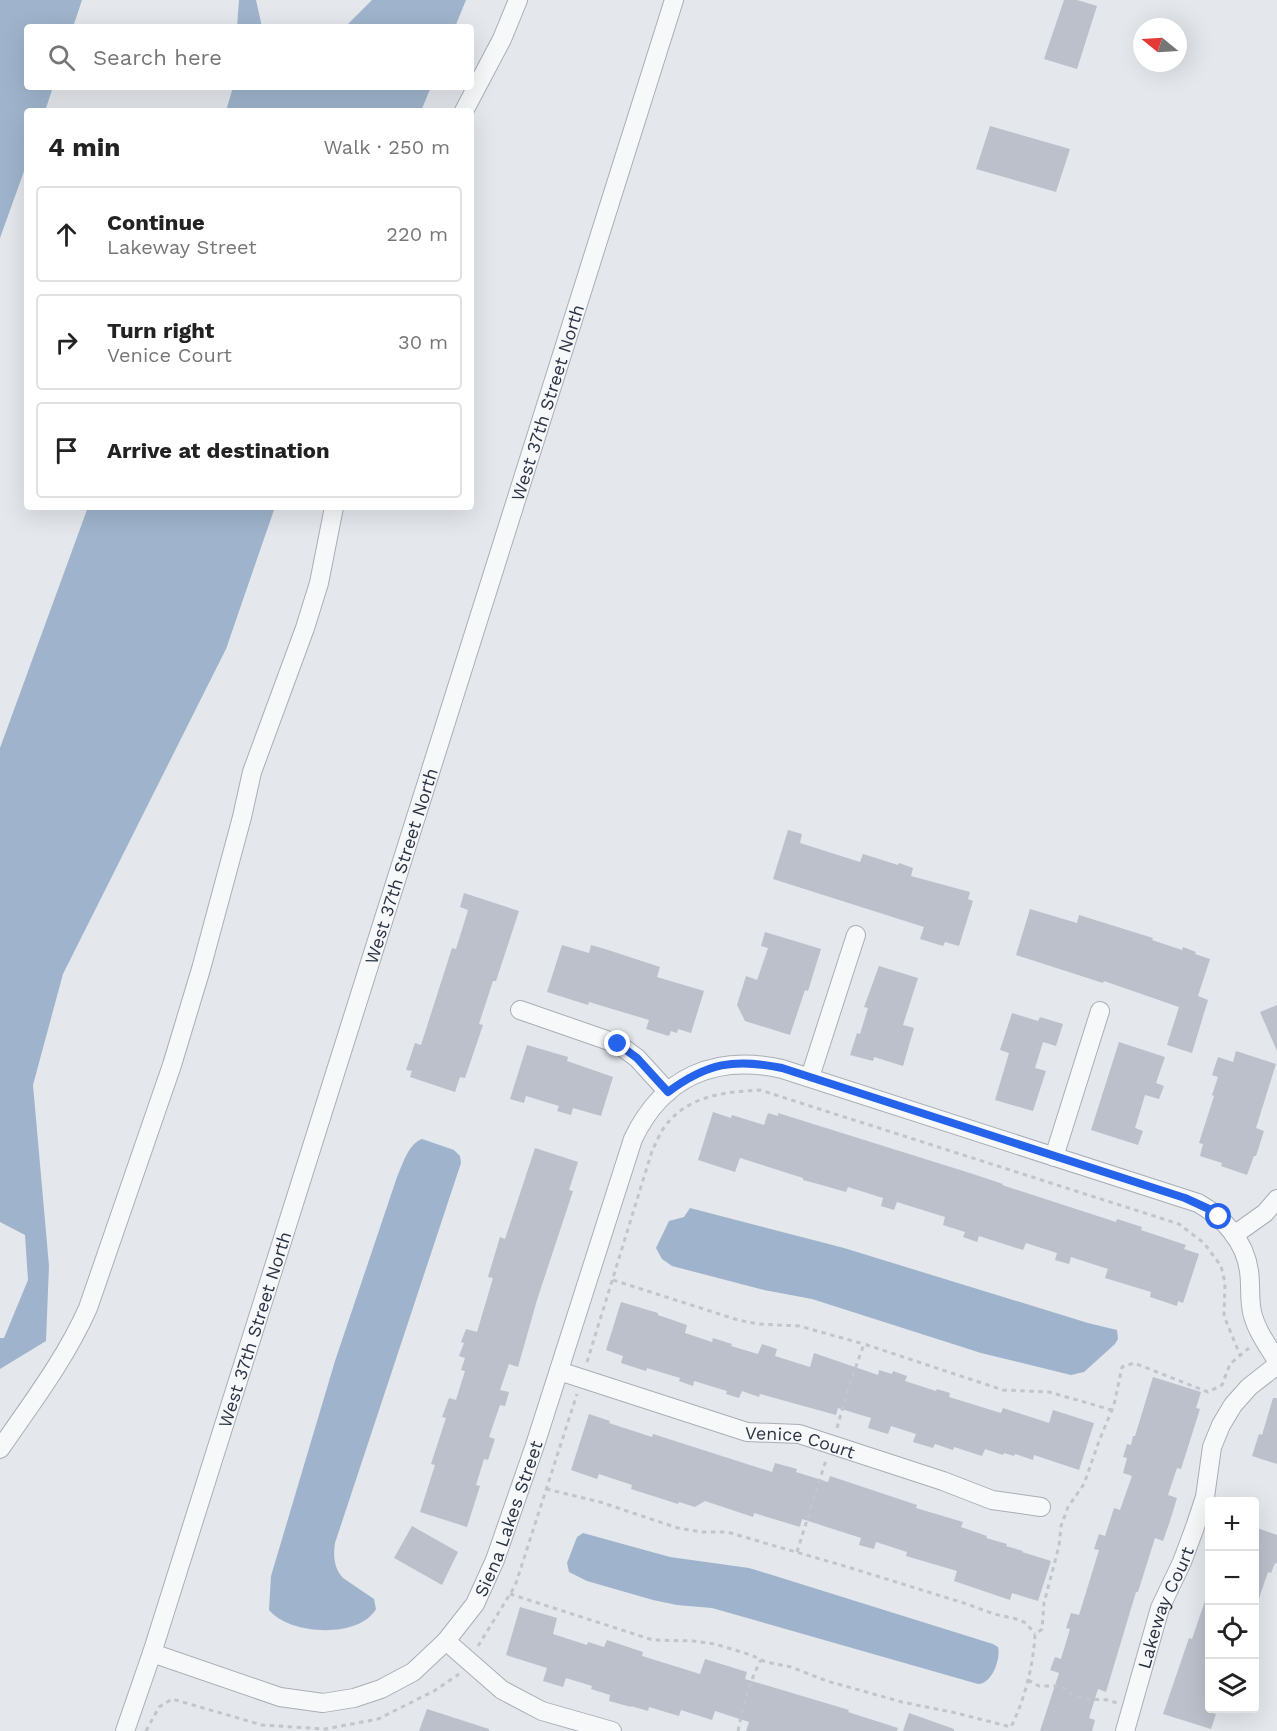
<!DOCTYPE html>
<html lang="en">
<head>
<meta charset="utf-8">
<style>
	:root { --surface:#fff; --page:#f6f6f6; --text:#222; --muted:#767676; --line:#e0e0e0 }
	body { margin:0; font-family:"Work Sans",sans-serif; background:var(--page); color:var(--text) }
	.controls { position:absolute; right:18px; bottom:18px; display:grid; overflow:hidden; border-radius:6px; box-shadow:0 6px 24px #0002 }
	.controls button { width:54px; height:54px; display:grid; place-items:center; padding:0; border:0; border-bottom:2px solid var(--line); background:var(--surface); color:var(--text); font:30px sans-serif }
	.compass { position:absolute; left:1133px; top:18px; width:54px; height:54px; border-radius:50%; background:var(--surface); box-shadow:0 6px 24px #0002; rotate:288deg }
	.stop { position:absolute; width:18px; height:18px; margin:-14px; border:4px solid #2563eb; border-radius:50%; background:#fff }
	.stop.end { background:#2563eb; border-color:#fff; box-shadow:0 2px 6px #0008 }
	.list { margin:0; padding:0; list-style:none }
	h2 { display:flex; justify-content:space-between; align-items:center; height:78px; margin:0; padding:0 24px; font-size:26px }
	h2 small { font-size:20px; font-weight:400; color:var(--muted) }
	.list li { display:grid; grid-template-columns:39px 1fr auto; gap:18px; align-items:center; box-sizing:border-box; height:96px; margin:0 12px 12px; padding:0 12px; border:2px solid var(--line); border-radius:6px }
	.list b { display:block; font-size:22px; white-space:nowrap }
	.list p { margin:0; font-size:20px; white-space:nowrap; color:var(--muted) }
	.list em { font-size:20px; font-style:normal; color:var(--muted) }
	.icon { flex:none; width:33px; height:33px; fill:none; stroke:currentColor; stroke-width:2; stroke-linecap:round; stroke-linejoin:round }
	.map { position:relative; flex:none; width:1277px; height:1731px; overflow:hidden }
	.search { position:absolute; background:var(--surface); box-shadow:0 6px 24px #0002; left:24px; top:24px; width:450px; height:66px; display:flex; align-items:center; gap:15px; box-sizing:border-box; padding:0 21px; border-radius:6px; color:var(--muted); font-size:22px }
	.panel { position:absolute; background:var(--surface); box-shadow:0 6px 24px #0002; left:24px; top:108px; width:450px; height:402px; border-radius:6px }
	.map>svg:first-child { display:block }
	.water { fill:#9fb4cc }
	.building { fill:#bbc0ca }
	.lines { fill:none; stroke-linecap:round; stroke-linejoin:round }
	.minor-casing { stroke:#a9aeb7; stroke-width:20 }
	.path { stroke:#c2c5cb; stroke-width:3; stroke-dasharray:4.5 4.5; stroke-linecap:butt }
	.minor { stroke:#f7f8fa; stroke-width:18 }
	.route { stroke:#2563eb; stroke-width:8 }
	.labels { text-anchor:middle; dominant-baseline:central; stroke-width:4.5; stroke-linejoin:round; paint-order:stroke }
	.street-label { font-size:18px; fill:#2b3445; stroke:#f4f6f9 }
</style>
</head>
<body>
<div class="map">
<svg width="1277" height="1731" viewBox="0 0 1277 1731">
	<rect width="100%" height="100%" fill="#e4e7ec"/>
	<path class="water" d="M0 0H82L73 27H27V87H53L45 111H27V163L0 238Z
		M239 0H256L262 27H237Z
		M372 0H466L455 27H345Z
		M233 87H431L421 111H226Z
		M88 507H275L226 649 63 974 33 1085 49 1266 46 1341 0 1369V1338H4L28 1280 25 1235 0 1222V748Z
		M422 1139 454 1150 460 1156 461 1163 335 1543C333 1555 334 1569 343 1578L374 1599 376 1609C359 1639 289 1635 269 1610L271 1576 335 1361 397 1177C403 1164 408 1144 422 1139Z
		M690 1208 844 1248 1088 1323 1117 1330 1118 1339 1115 1344 1084 1372 1071 1375 981 1353 812 1299 764 1290 672 1266 662 1259 656 1248 669 1221 684 1217Z
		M583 1533 670 1557 749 1568 769 1574 993 1644 998 1647C1001 1659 992 1684 978 1684L712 1608 677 1605 653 1600 587 1581 569 1572 567 1563 577 1537Z"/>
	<path class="building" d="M1064 0H1077L1097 6 1077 69 1044 59Z
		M990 126 1070 149 1056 192 976 169Z
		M788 830 802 834 800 843 860 862 863 854 898 865 899 863 913 868 911 876 970 892 968 899 973 901 959 946 945 942 943 946 920 939 924 927 773 879Z
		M464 893 519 911 496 981H493L479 1024 483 1025 465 1078 460 1077 455 1092 410 1077 412 1071 406 1070 415 1043 421 1045 452 948 456 949 468 910 460 907Z
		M1030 909 1077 923 1079 915 1153 938 1152 940 1182 950 1183 947 1196 952 1195 954 1210 959 1198 996 1208 1000 1192 1053 1167 1045 1179 1007 1104 981 1103 983 1016 955Z
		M765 932 821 949 808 991 805 990 790 1035 745 1021 737 1005 746 976 757 980 768 948 761 946Z
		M562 945 589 953 591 945 605 949 660 967 657 977 704 991 691 1033 678 1029 677 1033 671 1031 669 1036 646 1029 649 1020 589 1002 588 1005 547 992Z
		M879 966 918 978 903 1025 914 1028 903 1066 874 1057 873 1061 850 1055 857 1033 860 1034 868 1008 864 1007Z
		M1277 1005V1051L1260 1012Z
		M1012 1013 1038 1021 1040 1017 1063 1024 1056 1046 1043 1042 1035 1068 1046 1071 1033 1111 995 1100 1009 1053 1000 1050Z
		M1119 1042 1165 1057 1156 1083 1164 1086 1159 1099 1145 1095 1135 1128 1143 1131 1138 1145 1091 1130Z
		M527 1045 568 1057 567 1061 613 1077 601 1116 573 1108 571 1115 557 1111 559 1106 526 1096 524 1103 510 1099Z
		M1236 1051 1276 1064 1256 1128 1264 1131 1256 1156H1254L1247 1175 1221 1166 1222 1163 1200 1156 1203 1144 1199 1143 1214 1096 1212 1095 1218 1077 1212 1075 1218 1057 1233 1062Z
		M713 1112 731 1118 732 1115 764 1125 768 1113 778 1116V1113L973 1174 1003 1184 1002 1185 1116 1222 1117 1219 1142 1227 1141 1230 1186 1245 1184 1249 1199 1254 1183 1303 1178 1301 1177 1306 1150 1297 1151 1292 1105 1278 1108 1269 1071 1257 1069 1264 1055 1260 1057 1253 1026 1243 1023 1250 979 1236 977 1242 963 1237 965 1232 943 1225 945 1217 897 1202 894 1210 881 1206 883 1198 848 1187 846 1192 818 1184 803 1180V1178L740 1158 735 1172 698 1160Z
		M535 1148 578 1162 569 1190 573 1191 537 1300 518 1367 509 1364 500 1390 509 1392 505 1406 500 1405 489 1437 495 1439 488 1460 484 1459 476 1485 480 1486 467 1527 420 1512 435 1465 431 1464 446 1418 442 1417 449 1398 456 1400 465 1371 461 1370 465 1358 459 1356 464 1343 461 1342 466 1329 477 1332 493 1278 488 1277 500 1237 505 1239Z
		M621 1302 658 1313V1315L687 1325 685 1333 712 1342 713 1338 732 1344 731 1346 758 1354 762 1344 777 1349 775 1356 810 1367 814 1353 878 1375 879 1370 892 1374 893 1371 907 1376 905 1381 936 1391 937 1389 950 1393 949 1397 1001 1413 1003 1408 1049 1423 1053 1410 1094 1423 1079 1470 1034 1455 1033 1460 1015 1454 1014 1456 1004 1453 1003 1455 985 1449 982 1456 954 1447 953 1450 935 1444 933 1448 913 1442 916 1434 891 1426 888 1434 868 1428 871 1418 838 1408 836 1415 760 1394 759 1397 742 1391 739 1398 726 1394 727 1391 694 1381 693 1386 679 1381 680 1378 647 1368 646 1371 621 1363 623 1356 606 1350Z
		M1153 1377 1201 1392 1196 1408 1200 1409 1181 1469 1177 1468 1168 1495 1177 1498 1170 1521 1163 1541 1155 1538 1138 1592H1136L1106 1692 1098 1689 1089 1718 1095 1720 1092 1731H1040L1059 1673 1050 1670 1055 1657 1061 1659 1070 1629 1066 1628 1071 1613 1079 1615 1099 1550 1094 1549 1099 1534 1105 1536 1114 1508 1120 1510 1132 1476 1123 1473 1127 1458 1123 1457 1127 1444 1131 1445 1133 1436H1135Z
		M1273 1398H1277V1464L1252 1456 1259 1434 1262 1435Z
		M589 1414 610 1421 609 1423 652 1437 653 1434 772 1472 775 1463 797 1469 796 1472 828 1482 830 1476 917 1505 916 1508 963 1522 961 1527 987 1536 986 1538 1007 1544 1006 1546 1023 1551 1022 1552 1051 1561 1038 1601 1012 1593 1010 1600 954 1581 957 1571 906 1556 907 1552 876 1542 874 1549 859 1545 861 1538 802 1519 800 1527 754 1513 753 1517 705 1501 695 1507 679 1502 678 1504 631 1489 632 1485 599 1474 597 1479 571 1470Z
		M412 1526 458 1552 442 1585 394 1558Z
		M1254 1527 1277 1535V1564L1275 1563 1271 1573 1268 1572 1257 1604H1254Z
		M1207 1595 1209 1596V1669L1205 1682 1209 1684V1712L1216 1714 1211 1729 1163 1714 1189 1638 1192 1639Z
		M520 1607 557 1618 553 1634 587 1645 588 1642 604 1647 607 1640 643 1652 642 1656 700 1674 705 1659 747 1672 745 1679 849 1710 848 1712 898 1728 897 1731H746L749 1722 715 1711 712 1720 681 1710 679 1716 649 1707 648 1711 631 1706V1707L609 1701 610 1695 591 1689 592 1686 566 1678 563 1687 543 1681 547 1668 506 1655Z
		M427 1709 489 1729V1731H419Z
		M909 1713 954 1729V1731H903Z"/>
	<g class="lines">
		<g class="minor-casing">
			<g id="minor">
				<path d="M464 111 502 39 518 0"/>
				<path d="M520 1010 618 1044 637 1058 668 1092"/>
				<path d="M810 1077 856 935"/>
				<path d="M1054 1157 1100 1011"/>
				<path d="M1234 1235 1265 1213 1277 1199"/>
				<path id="s1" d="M559 1371 747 1432 799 1434 943 1481 992 1500 1041 1507"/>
				<path d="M0 1449C31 1404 66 1358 88 1308L172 1065 201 969 242 817 252 772 305 628 319 583 334 507"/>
				<path d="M446 1641 502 1690 542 1711 612 1731"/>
				<path id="s2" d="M152 1653 280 1697 323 1703 354 1698 381 1689 413 1672 446 1641 475 1604 495 1560 535 1445 633 1139C663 1076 716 1054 782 1069L1198 1203C1223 1217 1245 1241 1249 1271 1251 1284 1249 1298 1252 1312 1256 1330 1268 1346 1277 1361"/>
				<path id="s3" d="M125 1731 152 1653 674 0"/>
				<path id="s4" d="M1125 1731 1160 1608 1182 1562 1195 1527 1205 1497 1212 1447 1221 1425 1233 1405 1249 1387 1277 1365"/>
			</g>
		</g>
		<path class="path" d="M613 1280 738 1320 758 1324 799 1326 864 1344
			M587 1362 652 1151C656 1143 660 1133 665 1126 689 1095 725 1092 760 1090L1179 1224 1204 1243 1221 1266 1225 1283 1224 1316 1240 1355
			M837 1428 847 1392 864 1344 1003 1390 1049 1392 1112 1410
			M546 1489 600 1502 678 1528 702 1532H727L851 1568 967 1604 994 1614 1016 1619 1026 1623 1035 1634
			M797 1552 826 1460
			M510 1594 653 1640 693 1641 715 1644 751 1655 766 1662 791 1667 827 1681 902 1702 956 1713 1011 1727C1025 1698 1033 1667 1035 1635L1042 1629 1044 1603 1059 1546 1061 1526 1068 1507 1084 1484 1099 1441 1114 1405 1122 1367 1134 1363 1208 1392 1222 1385 1230 1364 1249 1348
			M478 1646 515 1586 577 1394
			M1028 1680 1039 1686H1061L1072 1695 1085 1699 1108 1700 1117 1703
			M146 1731 159 1707 172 1699 262 1725 325 1729 378 1719 434 1691 459 1674
			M738 1731C743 1706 749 1682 761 1660"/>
		<use href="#minor" class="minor"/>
	</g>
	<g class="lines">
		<path class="route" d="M618 1044 637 1058 668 1092C707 1063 734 1058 782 1068L1185 1198 1209 1209 1219 1217"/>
	</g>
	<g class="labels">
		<g class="street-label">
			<text stroke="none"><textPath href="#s3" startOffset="1394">West 37th Street North</textPath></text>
			<text stroke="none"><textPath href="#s3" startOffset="908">West 37th Street North</textPath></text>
			<text stroke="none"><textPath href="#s3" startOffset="422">West 37th Street North</textPath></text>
			<text stroke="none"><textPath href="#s1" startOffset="252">Venice Court</textPath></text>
			<text stroke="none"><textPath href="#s2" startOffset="459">Siena Lakes Street</textPath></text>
			<text stroke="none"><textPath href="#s4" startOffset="130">Lakeway Court</textPath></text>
		</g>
	</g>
</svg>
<div class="controls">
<button>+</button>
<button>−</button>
<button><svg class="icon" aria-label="locate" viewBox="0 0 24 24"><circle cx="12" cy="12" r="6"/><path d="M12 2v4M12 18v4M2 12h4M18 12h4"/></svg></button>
<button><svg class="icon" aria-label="layers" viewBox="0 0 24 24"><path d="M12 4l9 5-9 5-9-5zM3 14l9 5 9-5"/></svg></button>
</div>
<svg class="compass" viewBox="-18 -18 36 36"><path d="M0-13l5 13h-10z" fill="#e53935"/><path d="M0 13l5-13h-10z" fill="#767676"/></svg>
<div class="stop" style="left:1219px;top:1217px"></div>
<div class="stop end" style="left:618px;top:1044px"></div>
<div class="search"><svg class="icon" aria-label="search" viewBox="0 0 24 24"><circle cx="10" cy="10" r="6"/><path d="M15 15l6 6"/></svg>Search here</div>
<section class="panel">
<h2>4 min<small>Walk · 250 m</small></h2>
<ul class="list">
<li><svg class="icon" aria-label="ahead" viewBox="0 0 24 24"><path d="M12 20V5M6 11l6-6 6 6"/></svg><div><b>Continue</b><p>Lakeway Street</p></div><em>220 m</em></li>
<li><svg class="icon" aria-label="right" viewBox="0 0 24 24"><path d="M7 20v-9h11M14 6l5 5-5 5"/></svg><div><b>Turn right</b><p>Venice Court</p></div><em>30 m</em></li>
<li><svg class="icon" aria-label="arrive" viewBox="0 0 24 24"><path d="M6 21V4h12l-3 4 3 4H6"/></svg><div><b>Arrive at destination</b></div></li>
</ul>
</section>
</div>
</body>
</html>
